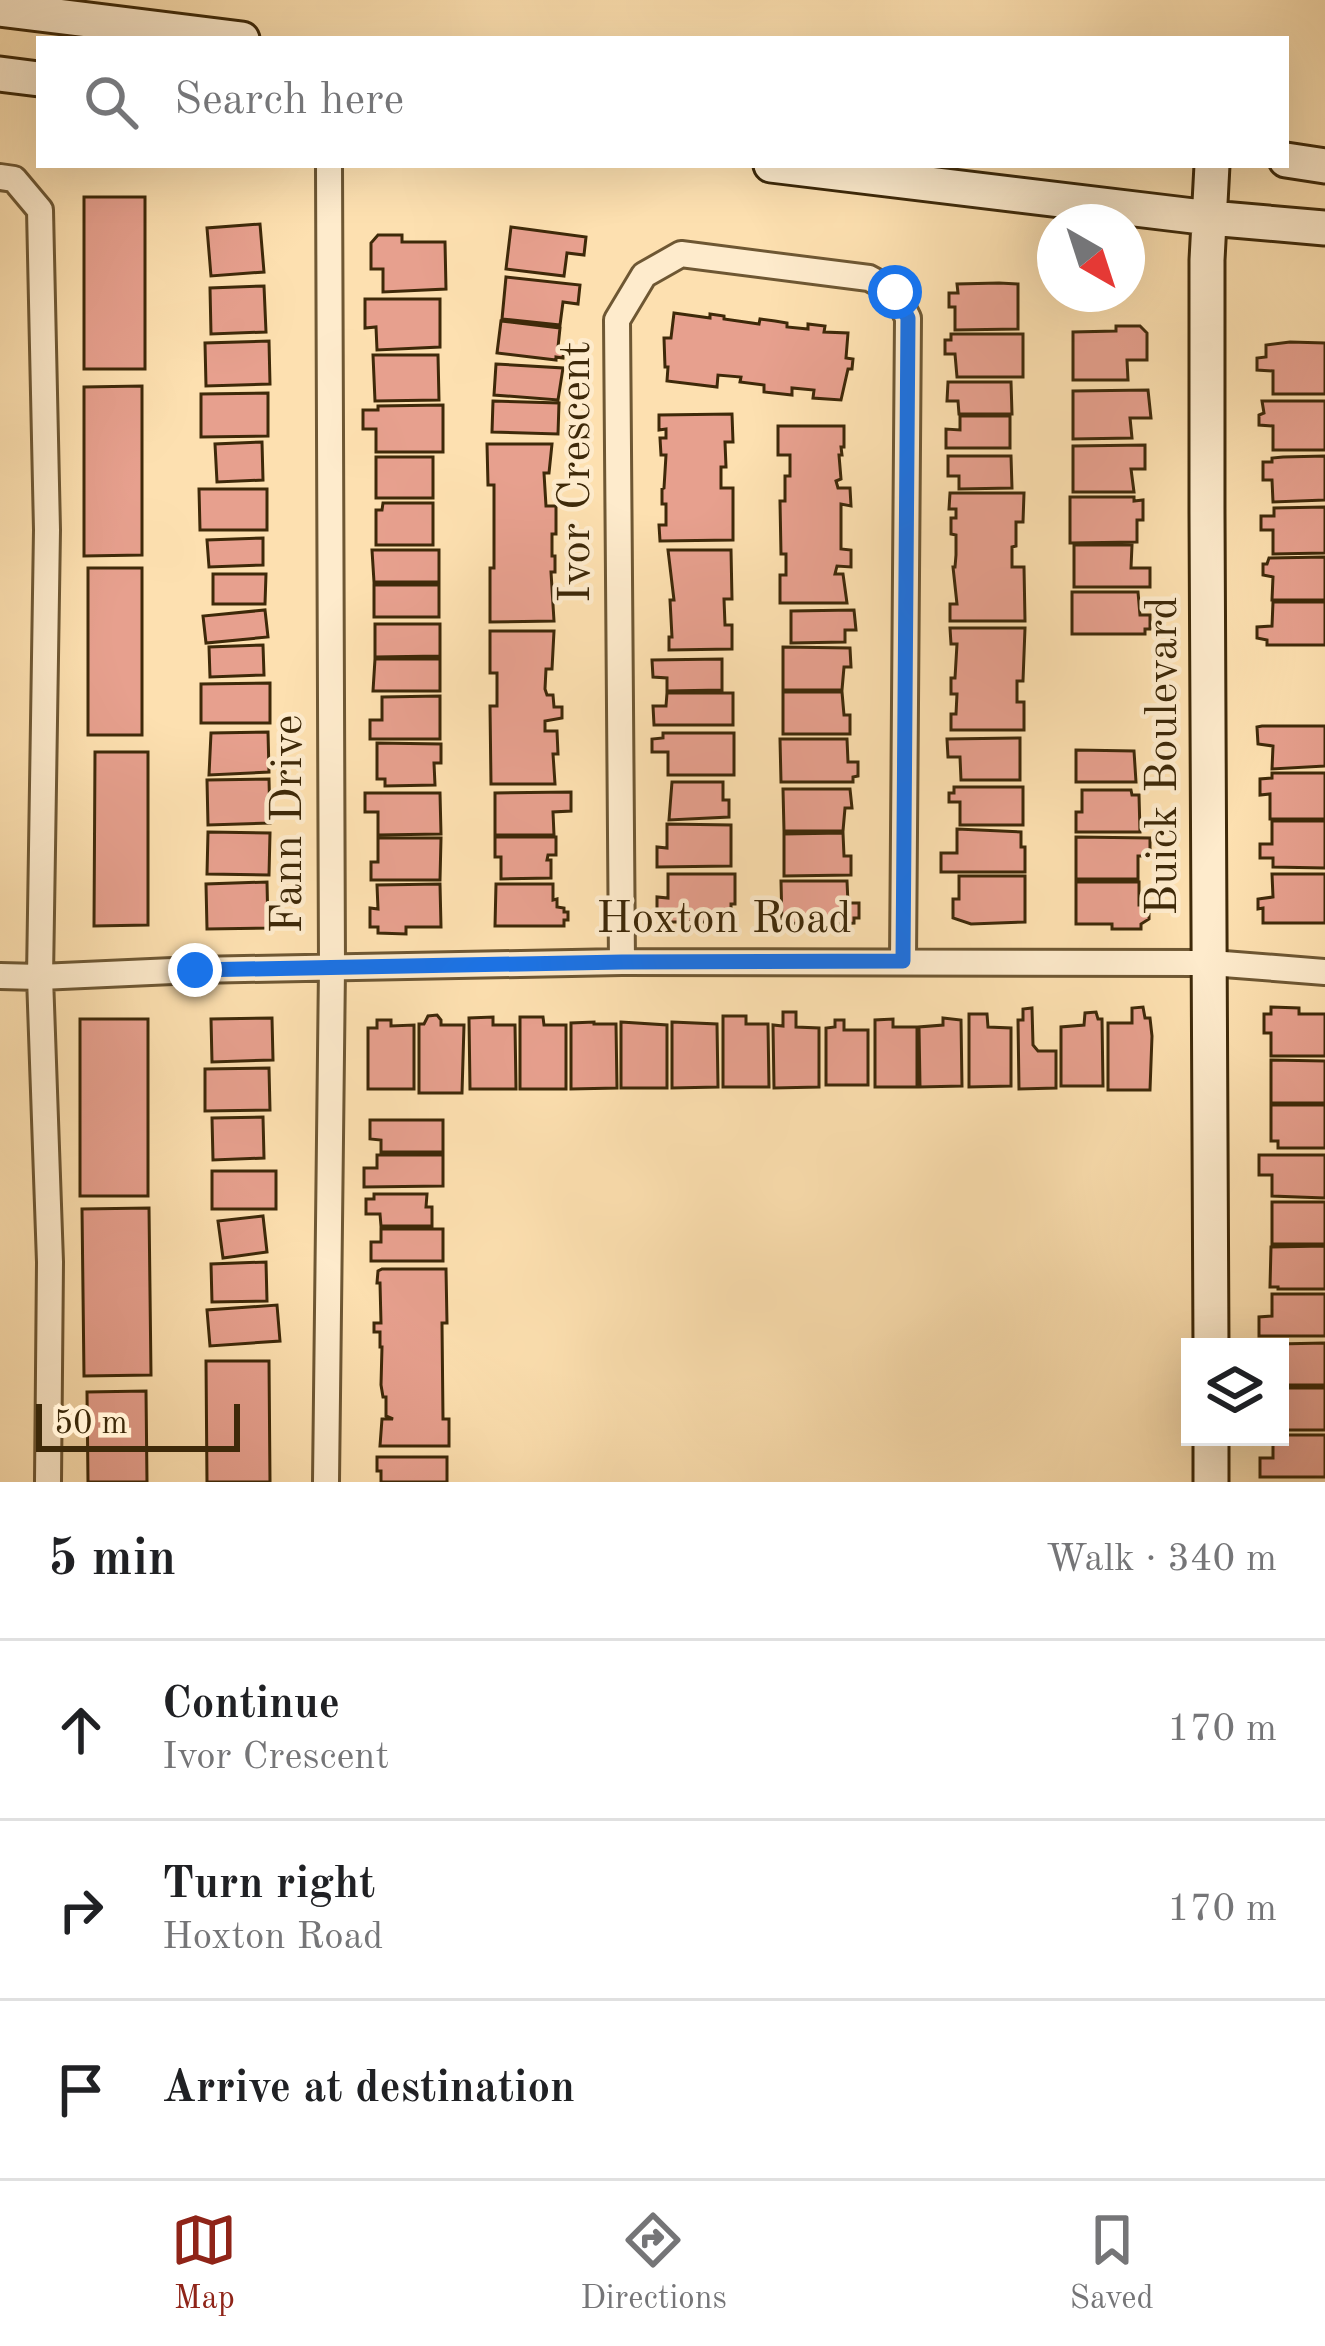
<!DOCTYPE html>
<html lang="en">
<head>
<meta charset="utf-8">
<style>
	:root { --surface:#fff; --page:#f6f6f6; --text:#202124; --muted:#757577; --line:#e0e0e0; --accent:#8f2418 }
	body { margin:0; font-family:"Old Standard TT",serif; background:var(--page); color:var(--text) }
	.controls { position:absolute; right:36px; bottom:36px; display:grid; overflow:hidden; border-radius:0px; box-shadow:0 12px 48px #0002 }
	.controls button { width:108px; height:108px; display:grid; place-items:center; padding:0; border:0; border-bottom:3px solid var(--line); background:var(--surface); color:var(--text); font:60px sans-serif }
	.compass { position:absolute; left:1037px; top:204px; width:108px; height:108px; border-radius:50%; background:var(--surface); box-shadow:0 12px 48px #0002; rotate:141deg }
	.scale { position:absolute; left:36px; bottom:30px; width:204px; box-sizing:border-box; padding-left:12px; border:6px solid #3e2909; border-top:0; font-size:33px; line-height:42px; white-space:nowrap; color:#3e2909; -webkit-text-stroke:9px #feebcc; paint-order:stroke }
	.stop { position:absolute; width:36px; height:36px; margin:-27px; border:9px solid #1a73e8; border-radius:50%; background:#fff }
	.stop.end { background:#1a73e8; border-color:#fff; box-shadow:0 3px 12px #0008 }
	.list { margin:0; padding:0; list-style:none }
	h2 { display:flex; justify-content:space-between; align-items:center; height:156px; margin:0; padding:0 48px; font-size:51px }
	h2 small { font-size:39px; font-weight:400; color:var(--muted) }
	.list li { display:grid; grid-template-columns:78px 1fr auto; gap:36px; align-items:center; box-sizing:border-box; height:180px; padding:0 48px; border-top:3px solid var(--line) }
	.list b { display:block; font-size:45px; white-space:nowrap }
	.list p { margin:0; font-size:39px; white-space:nowrap; color:var(--muted) }
	.list em { font-size:39px; font-style:normal; color:var(--muted) }
	.icon { flex:none; width:66px; height:66px; fill:none; stroke:currentColor; stroke-width:2; stroke-linecap:round; stroke-linejoin:round }
	.map { position:relative; flex:none; width:1325px; height:1482px; overflow:hidden }
	.search { position:absolute; background:var(--surface); box-shadow:0 12px 48px #0002; left:36px; right:36px; top:36px; height:132px; display:flex; align-items:center; gap:30px; box-sizing:border-box; padding:0 42px; border-radius:0px; color:var(--muted); font-size:45px }
	.sheet { height:696px; background:var(--surface) }
	nav { display:flex; justify-content:space-around; align-items:center; box-sizing:border-box; height:168px; border-top:3px solid var(--line); background:var(--surface); font-size:33px; color:var(--muted) }
	nav a { display:grid; justify-items:center; gap:6px }
	nav .on { color:var(--accent) }
	.map>svg:first-child { display:block }
	.building { fill:#e7a08e; stroke:#3e2909; stroke-width:3 }
	.lines { fill:none; stroke-linecap:round; stroke-linejoin:round }
	.street-casing { stroke:#6e5733; stroke-width:30 }
	.secondary-casing { stroke:#3e2909; stroke-width:39 }
	.street { stroke:#feebcc; stroke-width:24 }
	.secondary { stroke:#feebcc; stroke-width:33 }
	.route { stroke:#1a73e8; stroke-width:15 }
	.labels { text-anchor:middle; dominant-baseline:central; stroke-width:9; stroke-linejoin:round; paint-order:stroke }
	.street-label { font-size:45px; fill:#3e2909; stroke:#feebcc }
</style>
</head>
<body>
<div class="map">
<svg width="1325" height="1482" viewBox="0 0 1325 1482">
	<rect width="100%" height="100%" fill="#fde0b0"/>
	<filter id="stains"><feTurbulence type="fractalNoise" baseFrequency=".00167" numOctaves="4"/><feColorMatrix values="0 0 0 0 .2 0 0 0 0 .09 0 0 0 0 .02 0 0 0 .5 -.17"/></filter>
	<radialGradient id="worn" r=".72"><stop offset=".6" stop-color="#630" stop-opacity="0"/><stop offset="1" stop-color="#630" stop-opacity=".3"/></radialGradient>
	<path class="building" d="M84 197H145V369H84Z
		M260 224 264 272 211 276 207 228Z
		M511 227 586 237 584 255 567 253 564 276 506 269Z
		M378 235H402V242H445L446 289 383 292V269H371V243Z
		M506 277 580 285 578 304 563 302 560 325 502 319Z
		M999 283 1018 284V329L955 330V307H949V293H958L957 284Z
		M264 286 266 332 211 334 210 288Z
		M365 299H440V347L377 350 376 327 365 328Z
		M674 313 710 318V314L724 316V319L759 324 760 319 775 321 787 323V327L808 329V324L825 326 824 332 848 333 846 358 853 359 852 369H848L841 400 813 398 814 390 792 388V395L764 392V385L740 382 741 377 718 375 717 387 667 381 668 367H665L664 338H671Z
		M501 321 560 328 558 347 564 348 563 358 556 357V360L497 353Z
		M1116 326H1140L1147 333V360H1127L1128 380H1073V332L1116 331Z
		M951 334H1023V377H957L955 354H945V340H951Z
		M269 341 270 384 206 386 205 343Z
		M1290 342 1325 343V394H1273V371L1257 370V358L1266 357V345Z
		M373 355H438L439 400 375 401Z
		M496 364 563 368 558 400 494 395Z
		M948 382H1011L1012 414H959L958 401H947Z
		M142 386V555L84 556V387Z
		M1148 390 1151 418H1130L1132 438 1073 439V391Z
		M268 393V436L201 437V394Z
		M493 401 559 403 558 434 492 432Z
		M1262 401H1325V450H1273V426L1259 425V415L1264 413Z
		M443 405V452H376V429H363V410H378V406Z
		M732 414 733 442H725L726 467H721V488H733V540L660 541 659 525H666V504H662V489L664 488 666 455H661L660 438H666V429L659 430V415Z
		M960 416H1010V448H946V429L960 430Z
		M778 426H844V447H841L842 455H839L841 479 836 481 838 488H850L851 506 841 504V549L851 550V567L837 566 835 574H843L847 603H780V575H786V554H781L780 501H785V476H790V455H778Z
		M262 442 263 480 217 482 215 444Z
		M487 444H552L549 473H544L546 506H556V534H552V556H555V572H551L554 621 490 622V568H494V485H488Z
		M1145 445V469H1131L1134 492H1073V446Z
		M948 456H1011L1012 488 959 489V476H948Z
		M1325 456V500L1273 502 1272 480H1263V462H1272V458L1283 457Z
		M376 457H433V498H376Z
		M199 489H267V530H200Z
		M950 493H1024L1023 522H1016V546L1012 547V567H1024L1025 621H950V604H957L953 567H955L956 555V535L951 534V518H956V509H949Z
		M1070 497H1134V501L1143 500V520H1137V542L1070 543Z
		M383 503H433V545H376V510H382Z
		M1325 507V553L1273 554V530H1261V516H1274V508Z
		M263 538V565L209 567 207 540Z
		M1074 545H1132L1131 568H1150V587H1074Z
		M372 550H439V582H374Z
		M668 550H731L732 599H724L725 625H732V649L669 650V637H672L670 600H674Z
		M1325 557V600H1272L1273 577 1263 575V564H1267L1269 558Z
		M88 568H142V735H88Z
		M213 574H266L265 604H213Z
		M374 585H439V617H374Z
		M1072 592H1138L1140 615H1150V629H1145V634H1072Z
		M1273 602H1325V645H1267V640L1257 638V627L1272 626Z
		M265 610 268 637 206 643 203 616Z
		M854 610 856 630H845V642L791 643V611Z
		M375 624H440V656L375 657Z
		M950 628H1025L1023 681H1017V702H1024V730H951V714H956L957 694H951V678H955L957 644H951Z
		M490 631H554L552 669H546L545 689 547 695H553L554 707H562V718L545 721V731H557L558 754H553L555 784H491L490 706H497V673H490Z
		M263 645 264 675 210 677 209 647Z
		M783 647 850 648 851 667H844L842 690H783Z
		M375 659H440V691H373Z
		M722 659V690L667 691V678L653 677 652 660Z
		M270 683V723H201V684Z
		M783 692H842L844 715H850V734H783Z
		M667 693H733V725H654L653 706H666Z
		M440 696V739H370V720H382V697Z
		M1262 726H1325V766L1272 769 1273 746 1258 744 1257 727Z
		M268 732 269 772 209 775 211 733Z
		M663 733H734V775H668V752H652V739L663 738Z
		M1020 738V780H961L960 757H948L947 739Z
		M780 739H847L848 762H858V776L853 777V782H781Z
		M377 743 441 744V763H434L435 785 385 786V779H377Z
		M1076 750 1134 751 1136 782H1076Z
		M95 752H148V925L94 926Z
		M1272 773H1325V819H1270V794L1260 795V779L1272 778Z
		M269 779 270 823 208 825 207 780Z
		M672 782H723V800H729V817L669 820Z
		M954 787H1023V825H960V802H949V793H954Z
		M783 789H850L852 808H845L843 831H784Z
		M1082 790H1131L1132 795H1139L1140 832H1076V812H1082Z
		M571 792V811L553 812 554 835H495V793Z
		M365 793H440L441 834 378 835V812H365Z
		M1272 821H1325V868L1273 867V858H1260V844H1272Z
		M667 824 731 825V866L657 867V847L667 848Z
		M957 829 1021 832V847H1025V872H941V853H957Z
		M208 832 270 833 269 875 207 874Z
		M843 833 844 856H851V875L784 876V834Z
		M495 837H556V855H548L547 860H551V878L501 879V857H495Z
		M1076 837 1150 838V856H1138V879H1076Z
		M378 838H441L440 880H371V862H378Z
		M668 874H735V904H731V922H662V911H657V897L668 898Z
		M1272 874H1325V923H1263V908L1258 909V899L1273 897Z
		M959 876H1025V922L971 924 953 918V899H959Z
		M781 881H847L848 903H859V918H854V923L835 924 782 923Z
		M267 882 268 928 207 929 206 884Z
		M1076 882H1139V905H1144L1149 909V919L1141 924V929H1112V924H1076Z
		M440 884 441 927H406V934L378 933V927H370V908L378 909 377 885Z
		M496 884H553V900L557 899V907L564 908V912H568V920H564V926H495Z
		M1143 1007 1145 1018H1150L1152 1036 1150 1090H1108V1023H1132V1008Z
		M1271 1007 1299 1008V1014H1325V1056H1271V1033H1264V1014H1271Z
		M1032 1008 1033 1045 1038 1051H1056V1088L1019 1089 1018 1020H1023V1009Z
		M783 1012H796V1027L819 1028V1087L774 1088 773 1025 783 1026Z
		M1096 1012 1098 1019H1102L1103 1086H1061V1027L1084 1025 1085 1013Z
		M969 1014H987L988 1027 1011 1028V1086L969 1087Z
		M437 1015 441 1020V1025H464L462 1093H419V1024H424L428 1016Z
		M723 1016H746V1024H768L769 1087H723Z
		M493 1017V1025H515L516 1089H470L469 1018Z
		M520 1017H543L544 1025H566V1089H520Z
		M272 1018 273 1060 212 1062 211 1019Z
		M943 1018 961 1020 962 1086 920 1087 919 1027 943 1025Z
		M80 1019H148V1196H80Z
		M893 1019V1027H917V1087H875V1020Z
		M377 1020H391V1026L414 1025V1089H368V1028H377Z
		M835 1020H844V1030H868V1085H826V1028L835 1027Z
		M594 1022V1024H616L617 1088 571 1089V1023Z
		M621 1022 667 1025V1088H621Z
		M672 1022 717 1024 718 1087 672 1088Z
		M1271 1060 1325 1061V1103H1271Z
		M269 1068 270 1110 205 1111V1069Z
		M1271 1105H1325V1148H1278V1141H1271Z
		M263 1117 264 1158 213 1160 212 1118Z
		M370 1120H443V1152H381V1140L370 1139Z
		M377 1155H443V1186L364 1187V1168H377Z
		M1259 1155H1325V1198L1272 1196V1175H1259Z
		M212 1171H276V1209H212Z
		M374 1194H427L426 1207H432V1226H381L380 1214H366V1199H374Z
		M1272 1202H1325V1244H1272Z
		M149 1208 151 1375 84 1376 82 1209Z
		M263 1216 267 1252 223 1258 218 1221Z
		M381 1229H443V1261H371V1242H381Z
		M1325 1246V1289H1278V1287H1270L1271 1247Z
		M266 1262 267 1301 212 1302 211 1264Z
		M382 1269H446L447 1323H442L443 1419H449V1446H380L382 1419H393L386 1416V1397H383L381 1385 382 1347H380V1332H374V1323H381L380 1283H377L378 1271Z
		M1272 1294H1325V1336H1259V1317L1272 1316Z
		M277 1305 280 1341 210 1346 207 1310Z
		M1325 1343V1385H1280L1278 1344Z
		M206 1361H269L270 1482H207Z
		M1280 1388H1325V1430H1280Z
		M146 1391 147 1482H88L87 1392Z
		M1280 1435H1325V1477H1260V1458H1273V1437Z
		M377 1457H447V1482H381V1471H377Z"/>
	<g class="lines">
		<g class="street-casing">
			<path id="street" d="M0 177 14 179 40 210 47 530 40 977 50 1262 48 1482
				M622 962 617 320 644 275 681 254 869 278 895 292 908 318 903 961
				M0 976 40 977 195 970 622 962 1211 963 1325 972
				M326 1482 332 968 329 165"/>
		</g>
		<g class="secondary-casing">
			<path id="secondary" d="M0 9 242 39
				M0 74 39 79
				M1286 160 1325 166
				M771 165 1210 218 1325 228
				M1211 1347 1207 512V260L1212 165
				M1211 1437V1482"/>
		</g>
		<use href="#street" class="street"/>
		<use href="#secondary" class="secondary"/>
	</g>
	<g class="lines">
		<path class="route" d="M195 970 622 962 903 961 908 318 895 292"/>
	</g>
	<g class="labels">
		<g class="street-label">
			<text transform="translate(577 472) rotate(-90)">Ivor Crescent</text>
			<text transform="translate(1164 756) rotate(-90)">Buick Boulevard</text>
			<text transform="translate(289 824) rotate(-90)">Fann Drive</text>
			<text x="724" y="920">Hoxton Road</text>
		</g>
	</g>
	<rect width="100%" height="100%" filter="url(#stains)"/>
	<rect width="100%" height="100%" fill="url(#worn)"/>
</svg>
<div class="controls">
<button><svg class="icon" aria-label="layers" viewBox="0 0 24 24"><path d="M12 4l9 5-9 5-9-5zM3 14l9 5 9-5"/></svg></button>
</div>
<svg class="compass" viewBox="-18 -18 36 36"><path d="M0-13l5 13h-10z" fill="#e53935"/><path d="M0 13l5-13h-10z" fill="#757577"/></svg>
<div class="scale">50 m</div>
<div class="stop" style="left:895px;top:292px"></div>
<div class="stop end" style="left:195px;top:970px"></div>
<div class="search"><svg class="icon" aria-label="search" viewBox="0 0 24 24"><circle cx="10" cy="10" r="6"/><path d="M15 15l6 6"/></svg>Search here</div>
</div>
<section class="sheet">
<h2>5 min<small>Walk · 340 m</small></h2>
<ul class="list">
<li><svg class="icon" aria-label="ahead" viewBox="0 0 24 24"><path d="M12 20V5M6 11l6-6 6 6"/></svg><div><b>Continue</b><p>Ivor Crescent</p></div><em>170 m</em></li>
<li><svg class="icon" aria-label="right" viewBox="0 0 24 24"><path d="M7 20v-9h11M14 6l5 5-5 5"/></svg><div><b>Turn right</b><p>Hoxton Road</p></div><em>170 m</em></li>
<li><svg class="icon" aria-label="arrive" viewBox="0 0 24 24"><path d="M6 21V4h12l-3 4 3 4H6"/></svg><div><b>Arrive at destination</b></div></li>
</ul>
</section>
<nav>
<a class="on"><svg class="icon" aria-label="map" viewBox="0 0 24 24"><path d="M3 6l6-2 6 2 6-2v14l-6 2-6-2-6 2zM9 4v14M15 6v14"/></svg>Map</a>
<a><svg class="icon" aria-label="directions" viewBox="0 0 24 24"><path d="M12 3l9 9-9 9-9-9zM9 14v-3h6M13 9l2 2-2 2"/></svg>Directions</a>
<a><svg class="icon" aria-label="saved" viewBox="0 0 24 24"><path d="M7 4h10v16l-5-4-5 4z"/></svg>Saved</a>
</nav>
</body>
</html>
